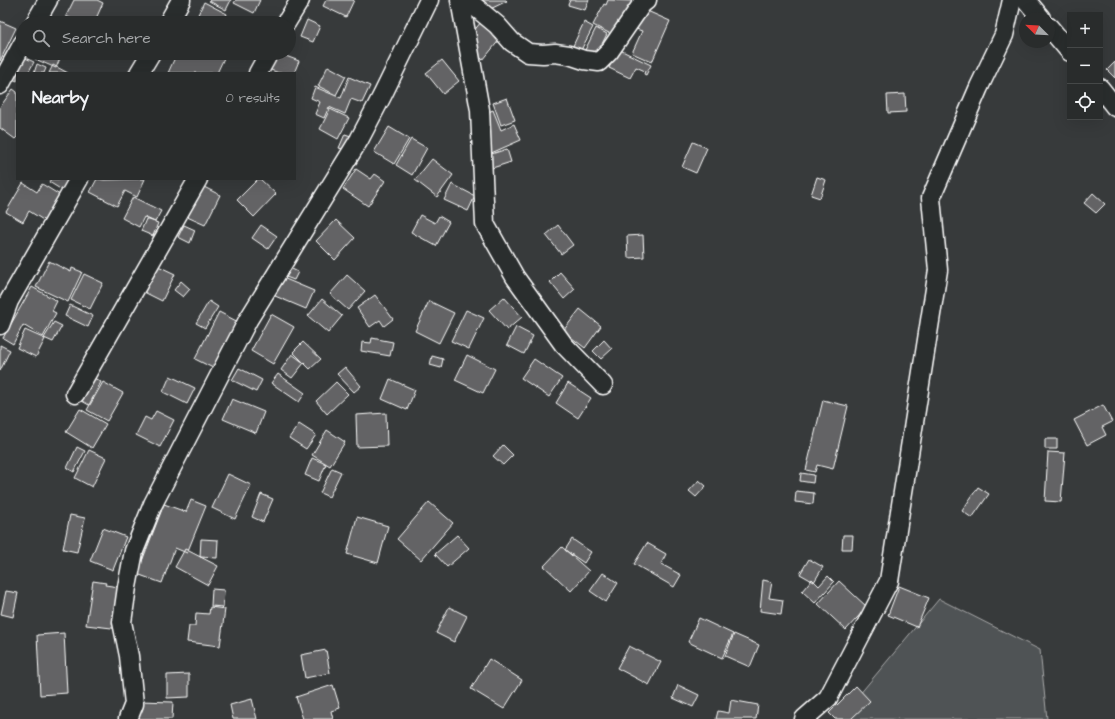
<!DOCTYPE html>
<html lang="en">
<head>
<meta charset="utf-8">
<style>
	:root { --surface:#292c2c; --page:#353838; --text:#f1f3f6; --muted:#a5a7a9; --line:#454848 }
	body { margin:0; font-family:"Architects Daughter",sans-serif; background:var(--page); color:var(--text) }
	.controls { position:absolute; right:12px; top:12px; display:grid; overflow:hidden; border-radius:0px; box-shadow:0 4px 16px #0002 }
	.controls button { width:36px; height:36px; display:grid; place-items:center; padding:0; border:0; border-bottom:1px solid var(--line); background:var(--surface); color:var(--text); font:20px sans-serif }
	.compass { position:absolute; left:1019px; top:12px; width:36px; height:36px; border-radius:50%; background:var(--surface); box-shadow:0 4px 16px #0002; rotate:294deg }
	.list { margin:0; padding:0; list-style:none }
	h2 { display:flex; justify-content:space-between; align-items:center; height:52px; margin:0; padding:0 16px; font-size:17px }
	h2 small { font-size:13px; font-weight:400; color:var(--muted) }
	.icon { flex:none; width:22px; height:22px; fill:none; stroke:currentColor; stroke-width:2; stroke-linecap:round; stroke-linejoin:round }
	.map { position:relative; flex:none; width:1115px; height:719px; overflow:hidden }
	.search { position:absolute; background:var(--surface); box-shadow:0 4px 16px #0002; left:16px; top:16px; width:280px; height:44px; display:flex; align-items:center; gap:10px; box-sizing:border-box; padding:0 14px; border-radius:22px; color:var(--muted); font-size:15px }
	.panel { position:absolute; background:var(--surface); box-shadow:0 4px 16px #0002; left:16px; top:72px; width:280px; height:108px; border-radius:0px }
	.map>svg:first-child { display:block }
	.green { fill:#505354; stroke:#a8a9aa }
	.building { fill:#636465; stroke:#fff }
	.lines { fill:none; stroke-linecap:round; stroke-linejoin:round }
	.street-casing { stroke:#fff; stroke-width:21 }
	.street { stroke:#2a2d2e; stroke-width:18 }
</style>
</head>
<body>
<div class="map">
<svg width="1115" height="719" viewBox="0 0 1115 719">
	<rect width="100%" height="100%" fill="#373a3b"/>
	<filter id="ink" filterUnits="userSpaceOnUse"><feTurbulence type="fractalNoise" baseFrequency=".025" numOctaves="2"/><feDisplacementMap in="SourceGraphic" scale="8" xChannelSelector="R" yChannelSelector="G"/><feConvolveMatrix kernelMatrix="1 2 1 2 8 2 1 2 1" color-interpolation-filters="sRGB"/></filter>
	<g filter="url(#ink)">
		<path class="green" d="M939 599 1040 650 1047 719H839Z"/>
		<path class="building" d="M74 0H97L103 3 94 23H80L66 16Z
			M210 0H231L226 10 209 1Z
			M236 0H260L254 13 234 3Z
			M326 0H354L346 17 323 6Z
			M478 0H506L507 1 484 12Z
			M570 0H589L585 10 568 5Z
			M608 0 633 1 615 36 593 25 604 4 606 5Z
			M204 2 227 14 223 23H194Z
			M645 10 670 21 652 62 632 53 642 31 636 29Z
			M307 20 320 26 313 42 300 37Z
			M0 21 16 28 0 61Z
			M481 22 500 39 483 60 464 43Z
			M584 22 593 27 580 52 572 48Z
			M596 28 607 34 596 56 585 50Z
			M618 49 651 65 646 75 644 74 645 71 636 67 630 78 609 68Z
			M37 53H55L61 56 56 68 35 59Z
			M177 53H214L224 58 217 73H168Z
			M275 53H278L299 61 294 73H279L268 69Z
			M21 56 34 62 28 73H17V81L11 78Z
			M442 60 459 81 443 94 426 73Z
			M1115 62V78L1107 70Z
			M37 64 46 68 44 73H34Z
			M53 65 68 73H49Z
			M328 66 346 76 336 95 318 86Z
			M349 77 370 86 362 103 351 99 345 114 329 107 324 118 315 114 320 102 311 98 315 87 341 98Z
			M13 89 17 92V137L15 139 0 128V107Z
			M905 94 906 112 888 113 887 95Z
			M507 98 515 120 501 125 493 103Z
			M330 109 349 118 338 139 320 129Z
			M493 110 501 130 514 124 521 140 489 154 473 119Z
			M389 127 409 139 394 164 374 152Z
			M345 134 354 137 349 151 339 148Z
			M411 139 427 148 412 175 396 165Z
			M693 142 707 148 696 173 682 167Z
			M507 149 511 162 486 170 482 157Z
			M432 159 453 175 437 197 415 180Z
			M356 169 371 179 375 174 385 181 368 206 343 189Z
			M817 177 826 180 820 198 811 195Z
			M51 179H69L62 190 49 182Z
			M97 179 104 180 145 179 137 197 125 191 117 206 90 192Z
			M258 179H260L276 194 254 217 237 200Z
			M23 183 37 192 42 184 63 197 48 223 29 211 23 222 6 212Z
			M452 184 475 196 468 211 444 200Z
			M200 185 220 195 205 225 185 216Z
			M1093 193 1105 204 1096 213 1084 203Z
			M133 197 161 211 155 222 144 217 139 227 122 218Z
			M420 215 435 223 439 216 449 222 436 246 411 232Z
			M146 219 158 223 153 236 141 231Z
			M336 220 355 238 335 260 316 241Z
			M184 225 195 230 190 243 178 237Z
			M261 225 277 236 268 249 252 238Z
			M558 225 573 245 561 254 546 235Z
			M643 235 644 257 628 258 627 236Z
			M49 261 71 272 72 268 82 272 68 302 36 287Z
			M154 264 175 274 162 301 142 291Z
			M290 268 298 272 294 280 286 277Z
			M560 272 575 289 564 299 550 282Z
			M84 274 103 283 90 309 71 300Z
			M347 275 365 291 348 310 330 294Z
			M283 278 314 291 306 309 275 296Z
			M181 281 190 289 183 297 174 290Z
			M32 287 57 301 52 311 56 313 43 337 23 325 13 344 3 338Z
			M375 295 393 319 384 326 380 320 370 327 357 308Z
			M504 297 522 317 507 330 489 310Z
			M322 299 342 316 328 333 308 316Z
			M209 301 218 307 205 328 196 323Z
			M429 301 454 313 439 343 415 331Z
			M70 305 93 316 88 327 65 316Z
			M580 309 601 326 585 348 563 331Z
			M466 310 484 318 469 349 451 341Z
			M219 312 244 325 215 369 195 359Z
			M271 314 294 327 273 364 251 351Z
			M54 322 62 326 53 342 44 338Z
			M516 327 533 336 524 354 507 345Z
			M25 330 45 339 36 357 17 348Z
			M372 338 393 342 390 356 361 351 362 342 371 343Z
			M604 340 612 349 601 359 593 351Z
			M303 342 321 359 310 369 293 352Z
			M0 345 10 350 0 371Z
			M292 354 304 363 292 378 281 370Z
			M467 355 495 369 483 393 455 380Z
			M432 356 443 359 441 368 430 365Z
			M534 359 562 378 549 397 521 378Z
			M345 367 361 386 354 392 337 374Z
			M239 368 262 380 256 392 232 380Z
			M278 374 305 393 299 402 271 383Z
			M170 376 195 388 187 404 163 392Z
			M94 378 101 382 89 405 82 401Z
			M390 379 415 390 407 410 382 399Z
			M103 382 123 393 107 421 87 410Z
			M336 382 348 394 327 414 316 401Z
			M568 383 591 398 578 418 556 403Z
			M232 399 264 412 256 433 223 419Z
			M823 400 848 406 833 469 817 465 815 472 806 470Z
			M1103 405 1112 422 1102 427 1106 435 1087 445 1074 420Z
			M80 409 106 424 92 448 66 432Z
			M156 411 174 420 160 447 136 435 145 417 151 420Z
			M386 413 387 446 357 447 356 415Z
			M299 424 316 435 306 449 289 438Z
			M327 430 345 442 330 466 312 455Z
			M1045 439H1057V449H1045Z
			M503 445 513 455 503 465 493 456Z
			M77 447 85 451 74 472 67 468Z
			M89 450 106 458 92 487 75 478Z
			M1048 452 1065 453 1061 502 1045 501Z
			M312 458 326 464 319 481 305 475Z
			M332 468 341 472 329 497 320 493Z
			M801 473 814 475 813 483 800 481Z
			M228 474 251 485 235 519 212 508Z
			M699 480 706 486 696 497 689 491Z
			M978 487 989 494 972 518 962 511Z
			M796 491 814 493 813 504 795 502Z
			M261 494 273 499 263 522 252 517Z
			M191 500 206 506 187 553 175 548 162 583 137 574 164 504 186 512Z
			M429 502 453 523 421 560 397 539Z
			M70 515 85 518 77 552 63 549Z
			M357 517 388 526 378 563 347 554Z
			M103 528 126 537 113 570 90 561Z
			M457 535 469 548 447 567 435 554Z
			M843 535H853L852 549H842Z
			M201 539 218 540 217 558 200 557Z
			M572 539 591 552 584 563 565 550Z
			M647 543 666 554 661 564 681 575 674 587 634 564Z
			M562 547 589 571 571 591 544 566Z
			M185 549 218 566 208 585 175 567Z
			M809 559 823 567 814 582 800 574Z
			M603 573 618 583 606 602 590 591Z
			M828 576 834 582 815 603 802 591 812 579 819 586Z
			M763 580 772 582 769 598 783 600 781 614 760 611Z
			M93 581 106 583 105 585 126 588 120 629 86 625Z
			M839 581 867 607 846 630 818 604Z
			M899 586 929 598 917 627 888 615Z
			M212 589 224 590 223 607 211 606Z
			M6 591 18 593 13 617 1 614Z
			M210 607 225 609 220 646 187 642 189 626H195L196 613 209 614Z
			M449 607 467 616 454 642 436 633Z
			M699 618 733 634 722 658 688 642Z
			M64 633 67 693 40 695 37 635Z
			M734 634 759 645 750 667 725 656Z
			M629 646 661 662 649 685 617 668Z
			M326 650 330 673 305 678 301 655Z
			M489 659 522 680 504 709 471 689Z
			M189 674V697L167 698V675Z
			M333 685 340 708 331 711 333 719H303L296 697Z
			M678 685 699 695 693 707 673 698Z
			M856 686 870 701 851 719H835L829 713Z
			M252 699 257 719H233L230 705Z
			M731 700 758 705 756 719H716L718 711 729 713Z
			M139 701 173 702 172 719H138Z"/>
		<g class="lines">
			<g class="street-casing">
				<path id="street" d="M460 0 480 110 485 224 515 277 564 345 603 385
					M467 0 497 25 512 42 528 53 543 54 555 53 569 55 584 60 599 62 609 52 642 4 647 0
					M1026 0 1041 18
					M35 23 48 0
					M168 23 181 0
					M286 23 300 0
					M1049 27 1070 52
					M139 73 151 53
					M258 73 269 53
					M0 85 23 43
					M1100 88 1115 107
					M0 325 9 301 79 179
					M75 394 198 179
					M128 719 134 704 129 656 122 622 127 587 134 551 153 504 248 320 359 140 382 96 429 0
					M804 719 828 698 889 581 938 270 931 198 979 87 1004 35 1012 0"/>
			</g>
			<use href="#street" class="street"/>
		</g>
	</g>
</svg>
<div class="controls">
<button>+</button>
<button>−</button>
<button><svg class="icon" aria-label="locate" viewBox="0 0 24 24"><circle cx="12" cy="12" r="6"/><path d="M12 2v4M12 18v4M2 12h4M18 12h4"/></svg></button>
</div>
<svg class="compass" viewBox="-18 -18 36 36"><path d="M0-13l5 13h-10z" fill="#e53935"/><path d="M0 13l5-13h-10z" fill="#a5a7a9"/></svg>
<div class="search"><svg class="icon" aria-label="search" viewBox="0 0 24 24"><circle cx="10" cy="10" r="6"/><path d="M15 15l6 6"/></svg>Search here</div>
<section class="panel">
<h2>Nearby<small>0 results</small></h2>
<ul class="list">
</ul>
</section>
</div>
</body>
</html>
